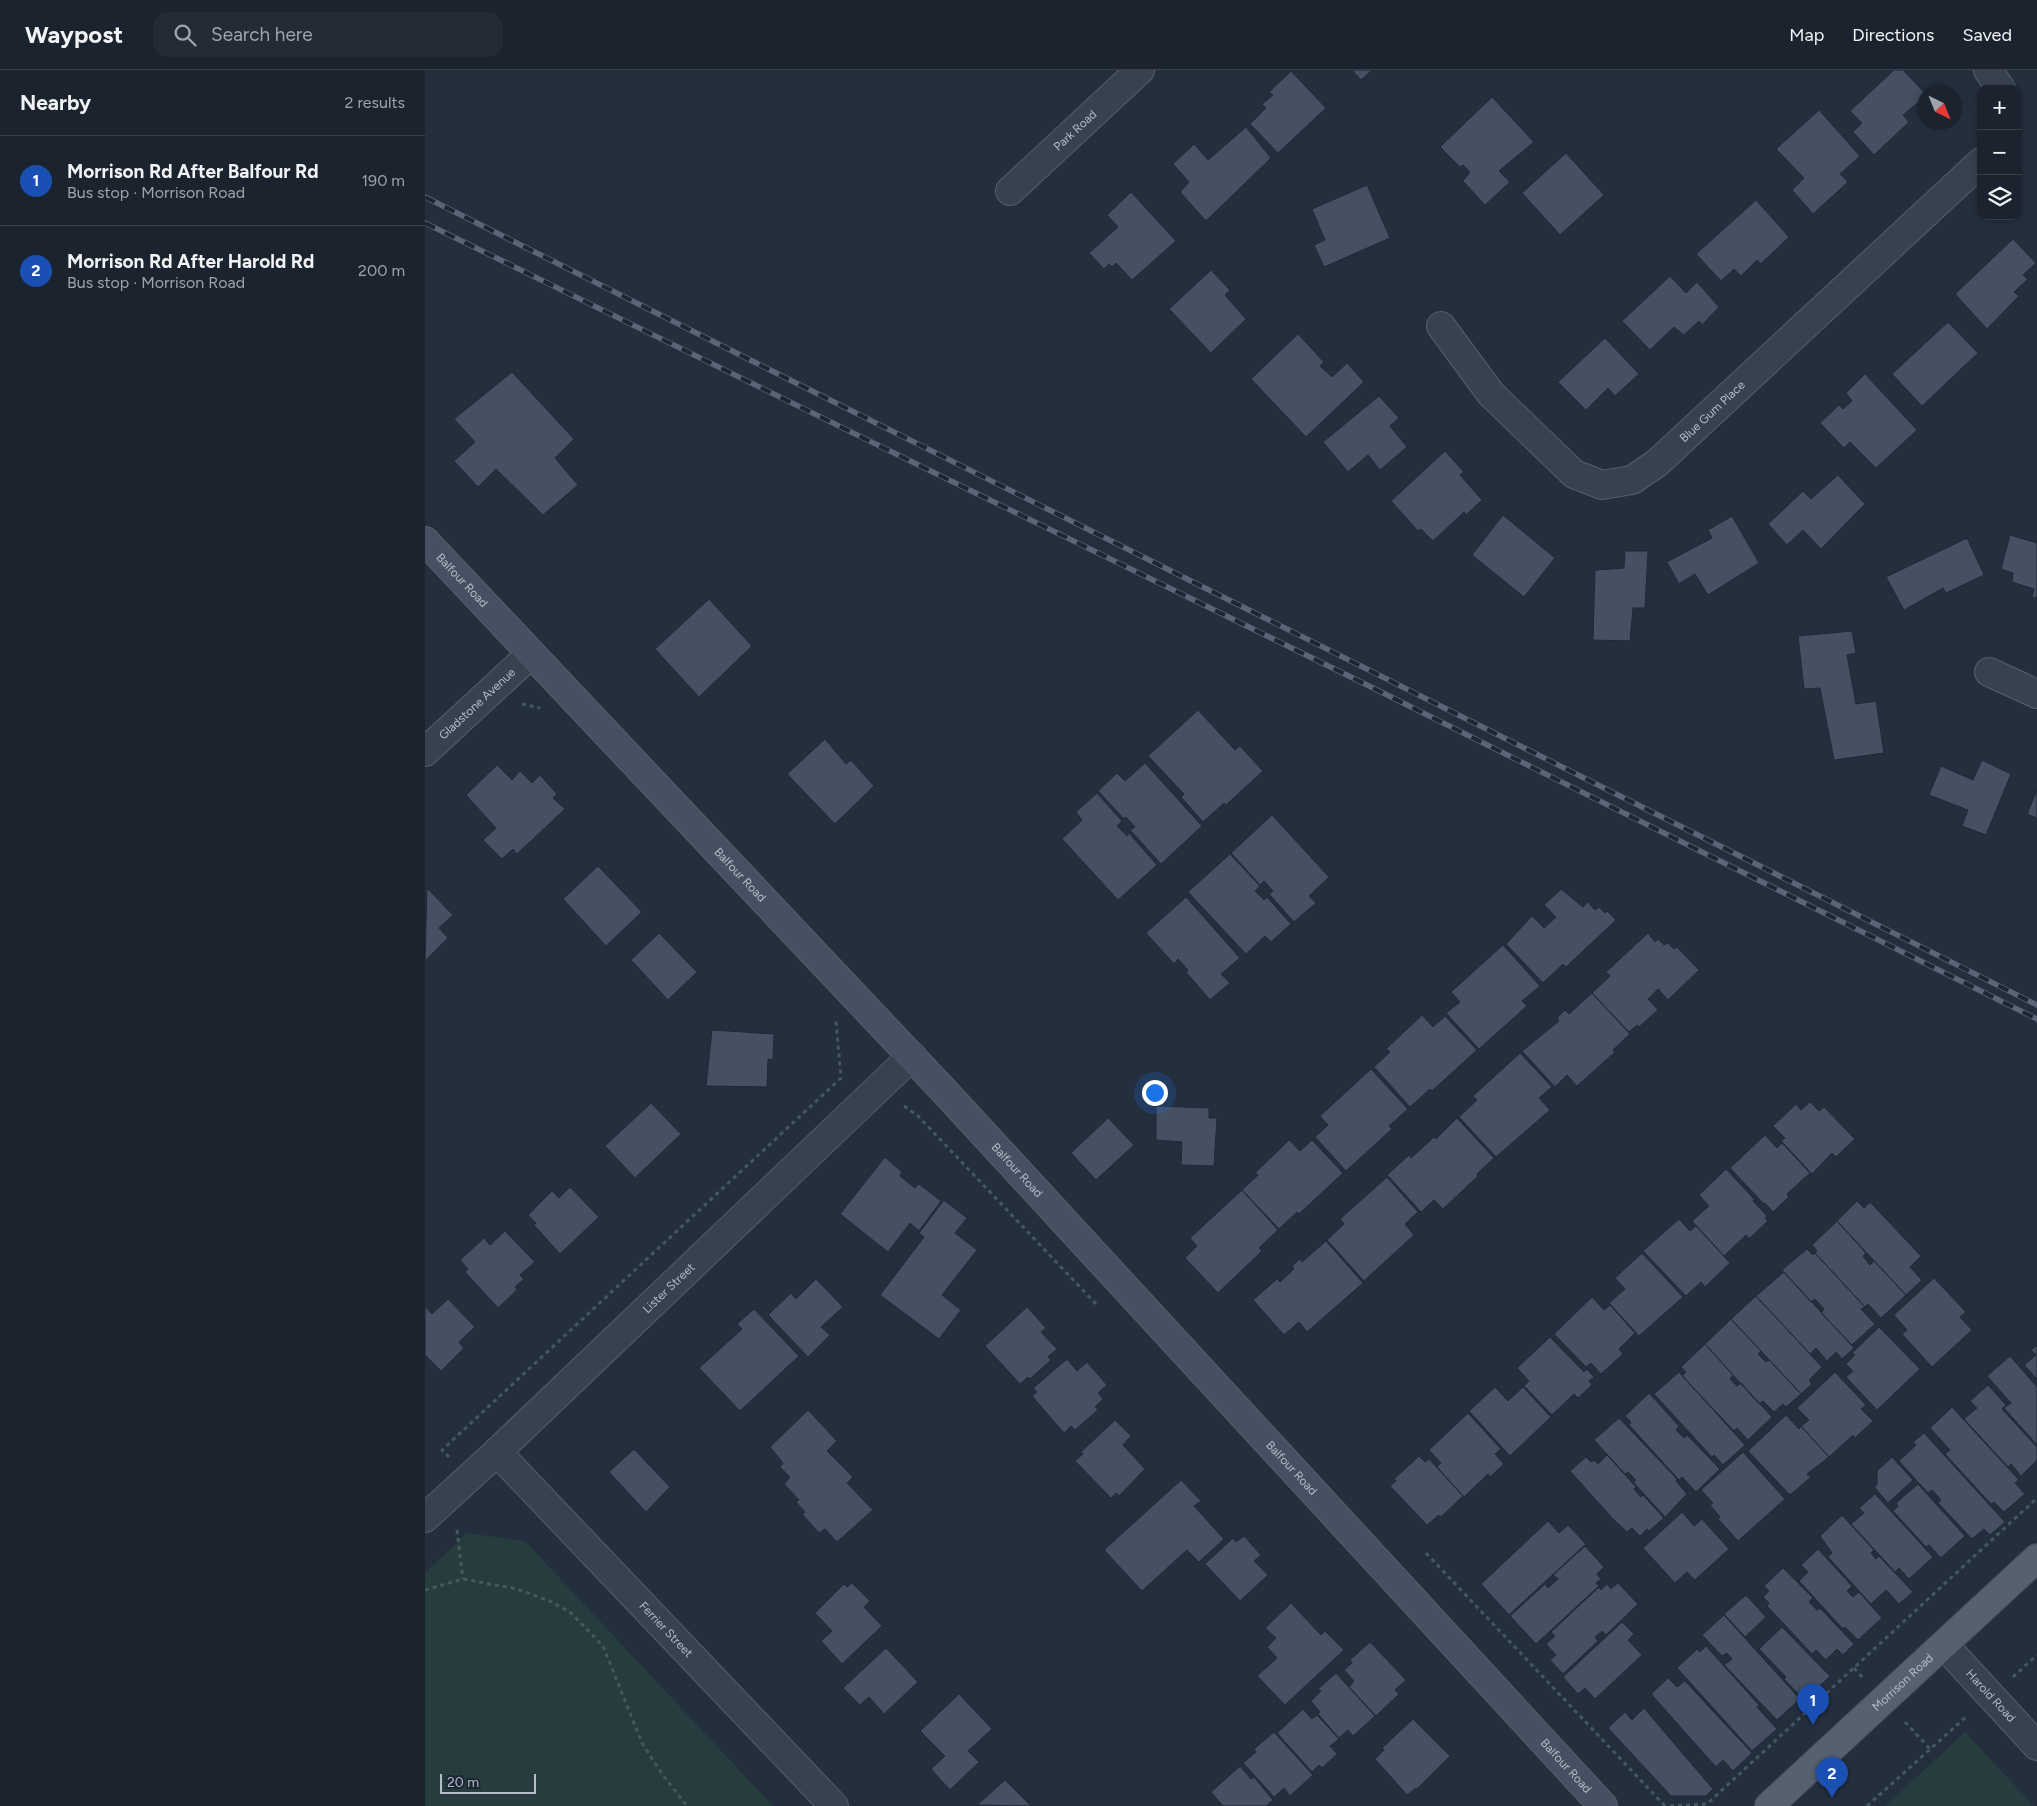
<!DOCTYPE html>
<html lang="en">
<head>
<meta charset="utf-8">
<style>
	:root { --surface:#1b232e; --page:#242b36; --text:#f1f3f6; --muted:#a0a4aa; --line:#39404a; --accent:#d93025 }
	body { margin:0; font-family:Figtree,sans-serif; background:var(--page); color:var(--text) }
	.controls { position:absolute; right:15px; top:15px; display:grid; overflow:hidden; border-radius:10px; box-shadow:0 2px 8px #0003 }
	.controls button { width:45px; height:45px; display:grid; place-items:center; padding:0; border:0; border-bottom:1px solid var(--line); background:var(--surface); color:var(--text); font:25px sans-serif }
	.compass { position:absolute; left:1492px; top:15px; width:45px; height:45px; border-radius:50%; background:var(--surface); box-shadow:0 2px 8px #0003; rotate:137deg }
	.scale { position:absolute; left:15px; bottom:12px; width:96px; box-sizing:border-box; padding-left:5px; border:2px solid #b4bcc9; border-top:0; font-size:14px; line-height:18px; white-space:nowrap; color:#b4bcc9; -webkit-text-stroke:4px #1d2633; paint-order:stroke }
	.you { position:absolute; left:729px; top:1022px; width:18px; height:18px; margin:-12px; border:4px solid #fff; border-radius:50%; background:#1a73e8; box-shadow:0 0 0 8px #1a73e833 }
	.badge { display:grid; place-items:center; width:32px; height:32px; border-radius:50%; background:var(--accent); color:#fff; font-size:16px; font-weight:700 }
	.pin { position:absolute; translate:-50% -41px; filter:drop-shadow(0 1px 2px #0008) }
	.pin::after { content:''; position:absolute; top:26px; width:18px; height:15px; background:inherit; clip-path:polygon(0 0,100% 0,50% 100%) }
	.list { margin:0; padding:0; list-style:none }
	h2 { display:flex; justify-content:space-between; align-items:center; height:65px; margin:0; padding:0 20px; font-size:21px }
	h2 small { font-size:16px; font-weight:400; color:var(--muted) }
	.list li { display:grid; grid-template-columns:32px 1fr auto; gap:15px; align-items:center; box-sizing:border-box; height:90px; padding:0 20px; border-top:1px solid var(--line) }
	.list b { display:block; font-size:19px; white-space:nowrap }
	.list p { margin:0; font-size:16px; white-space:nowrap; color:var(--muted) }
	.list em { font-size:16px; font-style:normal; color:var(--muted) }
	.icon { flex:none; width:28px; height:28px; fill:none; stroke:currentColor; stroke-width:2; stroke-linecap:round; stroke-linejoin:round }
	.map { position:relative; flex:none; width:1612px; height:1736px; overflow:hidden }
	header { display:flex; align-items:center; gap:30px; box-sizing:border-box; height:70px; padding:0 25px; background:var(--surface); border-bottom:1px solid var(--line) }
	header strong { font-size:24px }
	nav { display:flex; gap:28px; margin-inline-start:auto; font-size:18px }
	.search { width:350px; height:45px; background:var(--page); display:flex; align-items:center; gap:12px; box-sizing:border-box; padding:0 18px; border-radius:15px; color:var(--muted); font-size:19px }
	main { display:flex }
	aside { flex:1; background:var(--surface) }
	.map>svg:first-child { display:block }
	.green { fill:#263c3f }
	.building { fill:#455162; stroke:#1f2835 }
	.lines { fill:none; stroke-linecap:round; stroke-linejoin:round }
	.street-casing { stroke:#565f6c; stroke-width:30 }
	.secondary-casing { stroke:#565f6c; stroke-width:30 }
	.primary-casing { stroke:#414a57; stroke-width:30 }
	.path { stroke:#44595c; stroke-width:3; stroke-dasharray:4 4; stroke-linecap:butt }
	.street { stroke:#38414e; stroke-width:28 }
	.secondary { stroke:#465061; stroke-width:28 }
	.primary { stroke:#56606e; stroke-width:28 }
	.rail-casing { stroke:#5a6575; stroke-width:5.5 }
	.rail { stroke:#1d2633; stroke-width:4; stroke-dasharray:11; stroke-linecap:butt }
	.labels { text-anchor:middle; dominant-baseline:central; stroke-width:4.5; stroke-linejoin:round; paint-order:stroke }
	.street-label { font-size:12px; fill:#b4bcc9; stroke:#1d2633 }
</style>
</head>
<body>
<header>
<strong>Waypost</strong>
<div class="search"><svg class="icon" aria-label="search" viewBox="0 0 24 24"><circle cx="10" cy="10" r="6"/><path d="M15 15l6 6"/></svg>Search here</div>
<nav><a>Map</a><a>Directions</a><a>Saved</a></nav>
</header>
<main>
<aside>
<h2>Nearby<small>2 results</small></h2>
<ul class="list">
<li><span class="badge" style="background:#1a4fb4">1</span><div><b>Morrison Rd After Balfour Rd</b><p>Bus stop · Morrison Road</p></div><em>190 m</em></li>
<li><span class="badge" style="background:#1a4fb4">2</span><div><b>Morrison Rd After Harold Rd</b><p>Bus stop · Morrison Road</p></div><em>200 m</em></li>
</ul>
</aside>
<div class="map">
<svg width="1612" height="1736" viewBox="0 0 1612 1736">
	<rect width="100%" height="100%" fill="#242f3e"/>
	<path class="green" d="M42 1463 100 1471 348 1736H0V1503Z
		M1540 1662 1609 1736H1460Z"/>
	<path class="building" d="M927 0H947L936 10Z
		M1469 0H1478L1500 23V27L1478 45 1484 52 1449 85 1428 62 1437 53 1425 41Z
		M866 1 901 38 853 83 825 54 841 38 837 34 848 25 844 22Z
		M1067 27 1109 72 1074 101 1085 112 1060 135 1038 111 1045 102 1038 95 1035 97 1015 77Z
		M1394 40 1435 86 1415 104 1423 112 1388 144 1367 120 1379 108 1351 79Z
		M821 57 846 88 781 151 755 122 764 112 748 94 769 74 783 90Z
		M1141 83 1179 125 1135 165 1097 123Z
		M942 115 965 168 899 197 889 175 900 170 887 139Z
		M706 122 751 171 707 210 691 193 687 197 684 194 679 199 664 183 693 157 682 145Z
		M1331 130 1364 167 1336 194 1332 190 1316 206 1309 199 1296 211 1271 184Z
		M1588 169 1611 193 1598 205 1603 209 1589 222 1594 226 1562 259 1530 224Z
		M786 200 805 220 800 225 821 249 786 283 744 239Z
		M1245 206 1261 223 1272 212 1294 237 1277 255 1274 251 1259 265 1249 257 1225 280 1197 251Z
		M1523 252 1553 283 1497 336 1467 304Z
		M873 264 899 292 895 296 907 307 922 293 939 312 881 367 826 309Z
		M1180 268 1214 304 1190 326 1183 318 1161 340 1133 312Z
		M87 302 149 369 130 388 153 415 118 445 71 399 53 417 29 391 50 372 29 349Z
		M1440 304 1492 360 1451 398 1425 372 1419 378 1395 353 1414 335 1418 339 1427 331 1421 323Z
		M954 326 974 348 965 356 982 377 955 400 943 385 923 402 898 372Z
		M1020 381 1039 402 1035 405 1057 430 1041 445 1039 442 1008 471 996 459 993 461 966 431Z
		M1413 405 1440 434 1396 479 1378 460 1362 475 1343 454 1378 421 1386 429Z
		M1078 445 1130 488 1099 527 1047 485Z
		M1307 446 1334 493 1283 525 1270 504 1254 514 1242 492 1287 468 1283 460Z
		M1585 465 1612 473V528L1607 527 1609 519 1587 512 1588 503 1576 499Z
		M1542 468 1559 505 1521 523 1518 518 1479 540 1461 507Z
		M1200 481H1223L1220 538H1208L1205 571 1168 570 1170 500 1199 498Z
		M284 529 327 576 274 627 230 579Z
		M1427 561 1431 583 1422 585 1431 634 1451 631 1459 683 1409 690 1395 618 1379 619 1373 566Z
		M773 640 810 680 815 676 838 701 801 735 799 733 778 752 756 727 759 724 723 686Z
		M400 669 421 694 426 690 449 716 410 754 362 704Z
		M1557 690 1586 704 1561 765 1537 756 1543 740 1504 725 1516 696 1548 710Z
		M720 693 777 756 736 794 705 760 710 757 701 747 699 749 673 721 692 703 700 711Z
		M72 695 87 710 95 701 107 713 115 705 132 724 128 728 140 739 92 784 88 779 77 789 58 770 71 758 41 725Z
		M1612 720V748L1602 744Z
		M672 723 697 751 692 756 702 766 704 763 732 795 693 830 637 769 657 750 651 742Z
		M847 745 904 807 884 826 891 833 869 852 844 824 848 821 839 811 835 815 806 783Z
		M805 784 835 816 830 821 839 830 842 827 866 854 846 872 840 866 821 884 763 822Z
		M173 796 217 842 181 876 138 829Z
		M2 818 28 845 14 858 23 868 0 891Z
		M1136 819 1158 837 1163 832 1170 840 1174 837 1180 843 1182 841 1191 850 1141 897 1138 894 1118 913 1081 874 1107 846 1119 858 1131 847 1119 835Z
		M761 827 815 888 796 904 805 913 785 930 761 902 763 900 753 889 749 894 721 863Z
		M234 863 272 902 243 930 206 890Z
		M1223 863 1230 872 1233 869 1239 875 1243 873 1249 879 1252 877 1274 900 1243 930 1233 919 1223 929 1233 940 1214 957 1212 955 1204 962 1167 923 1185 906 1181 902Z
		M1078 875 1115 916 1097 931 1102 936 1054 979 1021 943 1035 932 1026 922Z
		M1167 923 1205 964 1188 980 1190 982 1152 1016 1142 1005 1130 1017 1097 981 1134 951 1132 948 1140 940 1144 944Z
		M997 945 1008 957 1020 946 1052 980 1007 1021 1005 1019 985 1037 949 997 965 982 961 979Z
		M287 960 349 964 348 990 343 989 342 1017 281 1016Z
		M1095 983 1127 1017 1114 1028 1125 1040 1071 1087 1034 1047 1052 1030 1048 1026Z
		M946 999 983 1039 964 1056 967 1059 921 1101 890 1067 903 1055 895 1046Z
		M1385 1032 1394 1041 1399 1037 1430 1069 1411 1087 1407 1083 1387 1104 1356 1071 1360 1068 1348 1056 1371 1034 1376 1040Z
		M226 1033 256 1064 210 1108 180 1076Z
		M731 1036 784 1038V1048H792L789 1096 756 1095 757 1072 731 1070Z
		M683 1048 709 1075 671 1110 646 1083Z
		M1032 1048 1069 1088 1052 1104 1053 1106 1018 1139 1009 1130 996 1142 962 1105 984 1085 986 1088 1009 1067 1011 1069Z
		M1340 1065 1352 1078 1357 1073 1385 1103 1362 1124 1364 1127 1348 1142 1340 1133 1339 1134 1305 1098Z
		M864 1070 875 1081 887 1070 918 1103 874 1144 872 1142 854 1159 817 1120 833 1105 830 1103Z
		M460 1087 477 1102 475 1106 490 1118 494 1114 516 1131 494 1161 485 1153 463 1182 415 1144Z
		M1301 1099 1330 1130 1328 1131 1342 1146 1340 1148 1343 1151 1324 1169 1321 1165 1299 1186 1267 1151 1284 1136 1274 1125Z
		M962 1107 993 1142 980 1154 989 1165 939 1211 902 1170 919 1154 915 1149Z
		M145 1117 174 1147 135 1184 109 1155 111 1153 103 1145 127 1121 134 1128Z
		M817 1120 853 1160 834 1178 837 1181 793 1223 760 1188 772 1176 765 1168Z
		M519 1130 542 1148 530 1163 552 1180 517 1225 536 1240 514 1269 455 1225 499 1167 494 1163Z
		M1432 1131 1439 1138 1445 1132 1496 1186 1485 1197 1497 1210 1481 1225 1412 1151Z
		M1254 1149 1265 1161 1271 1156 1305 1193 1280 1217 1276 1212 1261 1226 1218 1181Z
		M1412 1151 1441 1183 1438 1186 1445 1195 1449 1191 1481 1225 1456 1248 1443 1234 1440 1237 1390 1183 1392 1181 1387 1175Z
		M80 1161 110 1192 95 1205 99 1209 90 1217 92 1220 73 1238 40 1202 43 1199 35 1190 59 1168 65 1175Z
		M901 1171 938 1213 882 1262 874 1252 859 1265 828 1230 852 1209 855 1212 869 1199 867 1196 875 1189 877 1192Z
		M1382 1179 1388 1185 1390 1183 1440 1237 1436 1239 1450 1254 1427 1275 1396 1243 1399 1239 1390 1229 1386 1232 1357 1200Z
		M1217 1183 1258 1227 1214 1266 1184 1233 1200 1219 1190 1208Z
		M1359 1202 1429 1278 1417 1289 1411 1282 1402 1291 1391 1278 1385 1284 1331 1226Z
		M1509 1208 1541 1242 1535 1247 1547 1260 1507 1297 1477 1264 1482 1260 1469 1245Z
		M391 1209 418 1237 396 1257 405 1265 383 1287 343 1245 366 1223 371 1229Z
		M1331 1226 1397 1297 1384 1310 1387 1314 1376 1324 1306 1249Z
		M1167 1227 1179 1240 1185 1235 1210 1263 1194 1279 1198 1284 1176 1304 1166 1293 1161 1297 1129 1264Z
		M23 1229 50 1257 34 1272 39 1278 16 1301 0 1285V1236L7 1244Z
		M602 1237 621 1258 616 1262 632 1279 623 1287 626 1290 605 1309 603 1307 595 1314 560 1276Z
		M329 1239 374 1286 315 1341 274 1298 317 1259 312 1254Z
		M1306 1249 1336 1281 1333 1284 1341 1292 1344 1290 1376 1324 1361 1337 1358 1334 1349 1342 1338 1331 1334 1334 1280 1274Z
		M1454 1257 1495 1299 1452 1340 1421 1307 1428 1301 1421 1294 1430 1285 1427 1283Z
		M1125 1267 1159 1302 1162 1299 1169 1307 1164 1311 1167 1315 1153 1328 1149 1324 1127 1345 1099 1316 1104 1311 1092 1298Z
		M1280 1274 1308 1305 1305 1309 1312 1316 1316 1313 1347 1347 1323 1370 1312 1358 1309 1361 1257 1306 1261 1302 1256 1297Z
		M1612 1275V1309L1599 1295 1611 1285 1606 1280Z
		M1585 1286 1612 1317V1375L1579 1338 1586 1333 1562 1306Z
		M642 1289 652 1301 662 1292 682 1315 673 1323 678 1329 670 1337 673 1340 650 1360 646 1356 639 1363 607 1326 612 1322 608 1318Z
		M1254 1302 1320 1375 1298 1395 1289 1385 1287 1387 1229 1324Z
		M1410 1302 1441 1335 1436 1339 1448 1351 1430 1368 1428 1365 1404 1387 1376 1356 1384 1350 1372 1338Z
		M1563 1315 1581 1335 1577 1339 1612 1377V1390L1596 1406 1586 1394 1583 1397 1539 1349 1552 1338 1545 1331Z
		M1070 1317 1083 1331 1098 1317 1126 1347 1085 1386 1044 1341Z
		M1224 1323 1254 1356 1251 1360 1259 1368 1262 1365 1295 1399 1271 1422 1257 1407 1254 1410 1204 1355 1206 1352 1200 1346Z
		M1527 1337 1594 1410 1590 1413 1600 1424 1579 1442 1569 1432 1566 1434 1520 1384 1525 1380 1505 1358Z
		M383 1340 412 1371 402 1381 428 1407 422 1413 448 1440 412 1472 400 1459 394 1463 377 1444 380 1442 371 1432 374 1430 359 1414 365 1407 355 1397 358 1393 345 1377Z
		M1043 1343 1076 1379 1070 1384 1079 1394 1065 1407 1063 1404 1039 1427 1012 1397 1016 1393 1004 1380Z
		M1361 1345 1374 1359 1376 1356 1404 1387 1382 1404 1386 1407 1365 1425 1323 1381Z
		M1194 1348 1252 1409 1251 1411 1262 1424 1240 1447 1208 1412 1211 1410 1203 1402 1200 1404 1169 1370Z
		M690 1350 706 1366 698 1375 720 1399 694 1426 691 1423 686 1428 650 1391 658 1384 656 1382Z
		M1499 1363 1580 1452 1565 1465 1559 1459 1547 1469 1513 1433 1516 1430 1507 1420 1503 1423 1474 1391 1491 1375 1488 1372Z
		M209 1379 245 1417 221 1442 184 1402Z
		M1318 1382 1360 1429 1313 1471 1293 1449 1295 1447 1285 1435 1288 1433 1276 1420Z
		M1182 1385 1211 1417 1209 1419 1216 1427 1218 1425 1239 1448 1224 1461 1222 1459 1215 1466 1207 1458 1202 1462 1188 1449 1145 1401 1161 1387 1166 1392 1169 1390 1173 1394Z
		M994 1386 1000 1392 1004 1389 1038 1426 1016 1447 1014 1445 1002 1455 965 1416 971 1411 969 1409Z
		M1467 1387 1488 1410 1463 1433 1449 1417 1452 1415V1401Z
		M756 1410 776 1431 769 1436 799 1469 774 1492 762 1480 717 1521 679 1480Z
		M1493 1414 1540 1466 1516 1488 1504 1475 1501 1477 1468 1441 1473 1436 1471 1433Z
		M1450 1424 1508 1487 1484 1509 1474 1498 1470 1502 1426 1454 1439 1443 1434 1438Z
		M1257 1442 1269 1456 1277 1449 1304 1479 1270 1510 1262 1502 1250 1513 1218 1478Z
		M1417 1445 1449 1480 1446 1483 1451 1489 1454 1486 1488 1522 1474 1534 1461 1520 1446 1534 1403 1487 1407 1483 1395 1466Z
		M1123 1451 1134 1463 1143 1455 1161 1474 1084 1545 1056 1514Z
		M819 1466 836 1485 829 1491 843 1505 815 1531 780 1494 808 1468 811 1472Z
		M1160 1476 1179 1497 1172 1504 1176 1509 1171 1513 1174 1516 1111 1574 1085 1546 1120 1514 1123 1518 1133 1509 1128 1505Z
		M1393 1479 1427 1516 1422 1521 1428 1527 1434 1522 1457 1548 1433 1570 1420 1557 1418 1559 1374 1511 1383 1502 1376 1495Z
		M1358 1498 1388 1528 1384 1532 1392 1540 1395 1538 1429 1574 1418 1585 1412 1579 1401 1590 1391 1580 1387 1584 1342 1536 1344 1533 1338 1527 1344 1521 1339 1516Z
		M427 1513 445 1531 439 1537 457 1556 417 1594 396 1571 407 1561 390 1543 419 1514 422 1517Z
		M1193 1513 1213 1534 1181 1565 1177 1561 1170 1567 1173 1571 1138 1604 1125 1590 1131 1585 1121 1574 1130 1566 1126 1562 1174 1517 1176 1520 1182 1514 1186 1519Z
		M1321 1525 1341 1547 1320 1567 1299 1544Z
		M866 1533 896 1565 900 1561 919 1580 860 1635 832 1606 852 1588 842 1577 851 1568 840 1558Z
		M1299 1545 1375 1629 1352 1650 1299 1595 1307 1589 1302 1583 1297 1586 1277 1565Z
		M1197 1552 1209 1564 1203 1570 1217 1585 1170 1629 1160 1618 1153 1624 1138 1607Z
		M1357 1557 1405 1606 1380 1631 1359 1609 1361 1607 1334 1579Z
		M945 1572 981 1610 970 1620 974 1624 951 1646 924 1617 929 1611 919 1600 927 1593 925 1590Z
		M1281 1576 1334 1635 1332 1637 1352 1659 1327 1681 1252 1598 1272 1579 1275 1582Z
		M461 1578 493 1612 459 1644 444 1627 435 1635 418 1618Z
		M911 1603 950 1646 928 1666 923 1660 914 1668 893 1644 895 1642 886 1631 896 1621 893 1619Z
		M1243 1608 1252 1617 1260 1611 1327 1683 1308 1701 1298 1690 1291 1697 1226 1624Z
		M534 1624 567 1659 543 1681 554 1692 525 1720 506 1699 520 1686 495 1661Z
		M1219 1638 1288 1719 1281 1726H1246L1183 1658 1200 1642 1207 1650Z
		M878 1639 887 1649 892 1645 914 1669 905 1676 912 1684 897 1698 894 1695 887 1702 852 1663Z
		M988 1649 1025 1686 992 1719 991 1718 982 1725 950 1689 959 1680 957 1678Z
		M849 1662 888 1705 865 1726 859 1718 849 1727 818 1693 831 1682 829 1679Z
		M815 1696 826 1709 829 1707 848 1730 841 1736H798L786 1722Z
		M580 1710 606 1736 552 1735Z"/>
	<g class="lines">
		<g class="street-casing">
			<g id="street">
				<path d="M1563 0 1576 19"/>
				<path id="s1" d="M585 121 715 0"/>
				<path id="s2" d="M1016 256 1066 324 1149 404 1177 415 1207 410 1232 393 1556 92"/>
				<path d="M1564 602 1612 624"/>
				<path id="s3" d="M0 682 106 584"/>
				<path id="s4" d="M72 1382 409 1736"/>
				<path id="s5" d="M0 1448 72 1382 487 986"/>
				<path id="s6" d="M1519 1575 1612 1676"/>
			</g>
		</g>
		<g class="secondary-casing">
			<g id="secondary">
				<path id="s7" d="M0 471 521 1023 1178 1736"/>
			</g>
		</g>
		<g class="primary-casing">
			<g id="primary">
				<path id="s8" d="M1344 1736 1612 1488"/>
			</g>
		</g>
		<path class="path" d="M97 634 115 638
			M479 1036 493 1046 671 1234
			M24 1387 17 1380 416 1008 411 951
			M32 1460 38 1509
			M1001 1483 1240 1736
			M0 1520 38 1509 92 1519 127 1532 146 1543 178 1576 217 1673 237 1704 262 1736
			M1429 1598 1438 1608
			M1588 1607 1612 1585
			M1480 1652 1505 1679
			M1245 1736 1282 1734 1612 1428
			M1442 1736 1542 1646"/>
		<use href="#street" class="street"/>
		<use href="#secondary" class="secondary"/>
		<use href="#primary" class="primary"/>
		<g class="rail-casing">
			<path id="rail" d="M0 127 1612 935
				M0 153 932 610 1612 949"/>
		</g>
		<use href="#rail" class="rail"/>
	</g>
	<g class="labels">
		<g class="street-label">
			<text stroke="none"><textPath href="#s1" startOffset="89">Park Road</textPath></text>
			<text stroke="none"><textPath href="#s2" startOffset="366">Blue Gum Place</textPath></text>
			<text stroke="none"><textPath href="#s7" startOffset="54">Balfour Road</textPath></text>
			<text stroke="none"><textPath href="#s3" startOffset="71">Gladstone Avenue</textPath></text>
			<text stroke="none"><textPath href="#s7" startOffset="459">Balfour Road</textPath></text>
			<text stroke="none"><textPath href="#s7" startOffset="864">Balfour Road</textPath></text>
			<text stroke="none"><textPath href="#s5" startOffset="335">Lister Street</textPath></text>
			<text stroke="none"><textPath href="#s7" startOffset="1269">Balfour Road</textPath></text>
			<text stroke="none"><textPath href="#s4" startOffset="245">Ferrier Street</textPath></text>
			<text stroke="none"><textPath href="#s8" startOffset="182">Morrison Road</textPath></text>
			<text stroke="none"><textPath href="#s6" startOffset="69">Harold Road</textPath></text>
			<text stroke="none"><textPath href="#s7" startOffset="1674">Balfour Road</textPath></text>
		</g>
	</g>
</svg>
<div class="controls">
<button>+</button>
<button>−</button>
<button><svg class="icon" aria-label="layers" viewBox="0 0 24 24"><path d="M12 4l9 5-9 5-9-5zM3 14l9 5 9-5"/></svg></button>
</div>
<svg class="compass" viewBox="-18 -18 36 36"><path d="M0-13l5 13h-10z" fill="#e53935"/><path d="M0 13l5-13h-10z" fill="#a0a4aa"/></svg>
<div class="scale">20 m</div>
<div class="you"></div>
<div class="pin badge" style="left:1388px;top:1655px;background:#1a4fb4">1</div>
<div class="pin badge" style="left:1407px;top:1728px;background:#1a4fb4">2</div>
</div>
</main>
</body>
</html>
